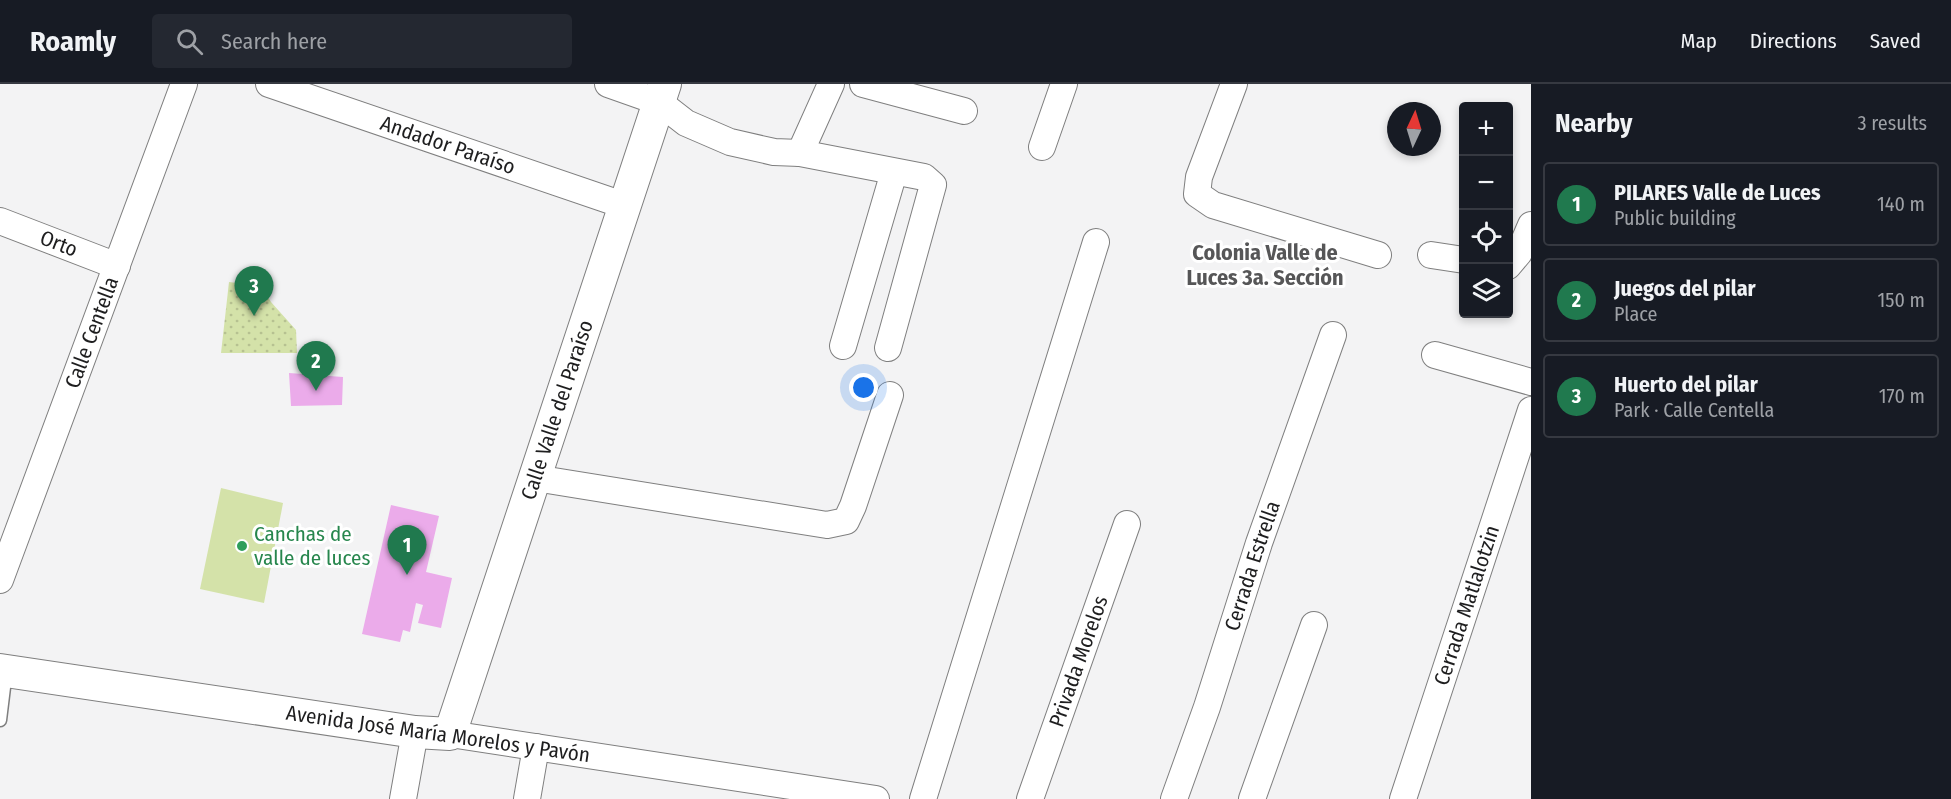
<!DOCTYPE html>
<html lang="en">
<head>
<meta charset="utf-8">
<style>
	:root { --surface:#171b24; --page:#242831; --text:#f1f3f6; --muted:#9ea1a6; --line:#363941; --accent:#20794e }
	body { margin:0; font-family:"Fira Sans Condensed",sans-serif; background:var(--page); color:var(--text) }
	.controls { position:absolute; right:18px; top:18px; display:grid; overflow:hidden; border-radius:6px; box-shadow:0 3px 9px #0003 }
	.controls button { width:54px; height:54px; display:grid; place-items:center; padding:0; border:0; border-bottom:2px solid var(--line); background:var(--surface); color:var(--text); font:30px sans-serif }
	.compass { position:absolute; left:1387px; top:18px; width:54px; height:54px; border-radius:50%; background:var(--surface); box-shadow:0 3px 9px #0003; rotate:4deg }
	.you { position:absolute; left:864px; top:304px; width:21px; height:21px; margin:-15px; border:4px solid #fff; border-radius:50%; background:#1a73e8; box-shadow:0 0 0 9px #1a73e833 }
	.badge { display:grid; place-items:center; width:39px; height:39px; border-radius:50%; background:var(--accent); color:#fff; font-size:20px; font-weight:700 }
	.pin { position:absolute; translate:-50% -50px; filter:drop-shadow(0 2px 3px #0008) }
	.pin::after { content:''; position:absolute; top:32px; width:21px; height:18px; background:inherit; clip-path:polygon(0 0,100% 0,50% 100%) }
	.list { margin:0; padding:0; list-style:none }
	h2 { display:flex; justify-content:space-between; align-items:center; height:78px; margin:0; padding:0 24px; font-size:26px }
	h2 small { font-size:20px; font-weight:400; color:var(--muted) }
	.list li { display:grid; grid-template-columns:39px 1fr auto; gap:18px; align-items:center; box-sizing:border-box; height:84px; margin:0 12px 12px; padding:0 12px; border:2px solid var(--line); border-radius:6px }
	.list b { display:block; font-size:22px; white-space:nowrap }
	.list p { margin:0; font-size:20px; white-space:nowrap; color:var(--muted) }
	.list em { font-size:20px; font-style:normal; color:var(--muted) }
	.icon { flex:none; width:33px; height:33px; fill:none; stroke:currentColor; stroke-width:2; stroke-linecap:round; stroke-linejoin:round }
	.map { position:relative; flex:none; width:1531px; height:715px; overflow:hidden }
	header { display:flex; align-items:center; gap:36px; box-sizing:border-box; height:84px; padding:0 30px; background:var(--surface); border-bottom:2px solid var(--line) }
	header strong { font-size:28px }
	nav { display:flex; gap:33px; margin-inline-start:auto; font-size:21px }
	.search { width:420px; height:54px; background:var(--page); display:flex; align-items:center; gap:15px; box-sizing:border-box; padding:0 21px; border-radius:6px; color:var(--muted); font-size:22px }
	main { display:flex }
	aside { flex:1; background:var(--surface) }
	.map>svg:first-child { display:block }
	.grass { fill:url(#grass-dots) }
	.park { fill:#d4e2a9 }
	.building { fill:#ebabea }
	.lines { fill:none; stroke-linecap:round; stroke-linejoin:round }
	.service-casing { stroke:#7f7f7f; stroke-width:15 }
	.minor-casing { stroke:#7f7f7f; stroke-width:28 }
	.tertiary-casing { stroke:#7f7f7f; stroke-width:34 }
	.service { stroke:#fff; stroke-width:12 }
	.minor { stroke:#fff; stroke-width:26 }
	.tertiary { stroke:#fff; stroke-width:32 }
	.leisure-dot { fill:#2e9e5b; stroke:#fff; stroke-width:2 }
	.labels { text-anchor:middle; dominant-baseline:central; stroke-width:6; stroke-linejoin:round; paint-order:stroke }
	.street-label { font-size:21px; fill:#1e1e1f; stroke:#fff }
	.leisure-label { font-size:21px; fill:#27864d; stroke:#fff; text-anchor:start }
	.neighbourhood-label { font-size:22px; font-weight:bold; fill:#565657; stroke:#fff }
</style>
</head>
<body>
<header>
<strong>Roamly</strong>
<div class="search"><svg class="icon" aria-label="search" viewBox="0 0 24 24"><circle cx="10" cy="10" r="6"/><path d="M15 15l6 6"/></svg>Search here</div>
<nav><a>Map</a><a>Directions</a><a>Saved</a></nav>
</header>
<main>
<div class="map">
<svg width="1531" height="715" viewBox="0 0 1531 715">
	<defs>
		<pattern id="grass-dots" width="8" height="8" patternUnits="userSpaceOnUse" patternTransform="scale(1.5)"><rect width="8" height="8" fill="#d4e2a9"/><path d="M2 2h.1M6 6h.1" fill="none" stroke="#b6c191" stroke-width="1.8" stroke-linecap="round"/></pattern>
	</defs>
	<rect width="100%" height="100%" fill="#f3f3f4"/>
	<path class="grass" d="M229 198 261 202 271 218 296 246 297 269H221Z"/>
	<path class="park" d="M221 404 283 419 264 519 200 505Z"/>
	<path class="building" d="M289 289 343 293 342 321 291 322Z
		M391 421 439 432 426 488 452 494 441 544 418 539 423 521 416 519 410 548 403 546 400 558 362 550Z"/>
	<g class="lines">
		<g class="service-casing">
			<path id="service" d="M0 636 6 587"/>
		</g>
		<g class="minor-casing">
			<g id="minor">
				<path id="s1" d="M269 0 626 122"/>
				<path d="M608 0 659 18 686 39 730 58 774 68 800 69 924 93 933 101 888 264"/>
				<path d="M863 0 964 27"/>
				<path d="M1234 0 1199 93 1197 110 1213 121 1378 171"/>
				<path d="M1042 63 1064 0"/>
				<path d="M800 69 831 0"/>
				<path id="s2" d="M0 137 117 182"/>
				<path d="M1431 171 1464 176"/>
				<path d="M1508 182 1519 169 1531 141"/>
				<path d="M843 262 894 88"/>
				<path d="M1435 271 1531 298"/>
				<path d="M535 394 827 441 846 437 853 422 890 311"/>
				<path id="s3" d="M0 496 184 0"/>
				<path d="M450 650 876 715"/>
				<path d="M403 715 415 648"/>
				<path d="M527 715 536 663"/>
				<path d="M923 715 1096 158"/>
				<path id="s4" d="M1030 715 1127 440"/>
				<path id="s5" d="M1174 715 1207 623 1259 459 1333 251"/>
				<path d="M1252 715 1314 541"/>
				<path id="s6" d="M1403 715 1531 326"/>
			</g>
		</g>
		<g class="tertiary-casing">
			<g id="tertiary">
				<path id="s7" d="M0 586 415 648 450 650 665 0"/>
			</g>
		</g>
		<use href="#service" class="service"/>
		<use href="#minor" class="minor"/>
		<use href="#tertiary" class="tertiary"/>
	</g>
	<circle class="leisure-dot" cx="242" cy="462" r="6"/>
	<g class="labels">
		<g class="street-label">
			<text stroke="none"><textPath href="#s1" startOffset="189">Andador Paraíso</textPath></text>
			<text stroke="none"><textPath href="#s2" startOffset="63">Orto</textPath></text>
			<text stroke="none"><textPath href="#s3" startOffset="264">Calle Centella</textPath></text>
			<text stroke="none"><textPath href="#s7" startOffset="796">Calle Valle del Paraíso</textPath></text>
			<text stroke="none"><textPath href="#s5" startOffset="246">Cerrada Estrella</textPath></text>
			<text stroke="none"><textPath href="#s6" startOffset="204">Cerrada Matlalotzin</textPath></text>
			<text stroke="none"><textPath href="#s4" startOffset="146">Privada Morelos</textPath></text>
			<text transform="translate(438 650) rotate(8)">Avenida José María Morelos y Pavón</text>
		</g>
		<g class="leisure-label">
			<text x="254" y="450">Canchas de<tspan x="254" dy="24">valle de luces</tspan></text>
		</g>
		<g class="neighbourhood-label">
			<text x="1265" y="168">Colonia Valle de<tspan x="1265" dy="25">Luces 3a. Sección</tspan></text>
		</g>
	</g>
</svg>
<div class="controls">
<button>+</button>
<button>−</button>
<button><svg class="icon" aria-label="locate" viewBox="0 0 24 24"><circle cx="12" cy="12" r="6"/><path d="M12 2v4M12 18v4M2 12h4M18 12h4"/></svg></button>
<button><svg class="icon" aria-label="layers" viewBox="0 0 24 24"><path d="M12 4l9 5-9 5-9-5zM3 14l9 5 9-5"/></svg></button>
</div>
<svg class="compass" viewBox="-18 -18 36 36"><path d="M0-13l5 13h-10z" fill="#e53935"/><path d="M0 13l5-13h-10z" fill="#9ea1a6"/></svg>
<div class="you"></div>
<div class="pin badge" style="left:407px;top:491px">1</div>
<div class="pin badge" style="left:316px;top:307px">2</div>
<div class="pin badge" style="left:254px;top:232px">3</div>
</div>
<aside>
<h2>Nearby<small>3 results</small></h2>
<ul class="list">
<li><span class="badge">1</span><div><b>PILARES Valle de Luces</b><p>Public building</p></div><em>140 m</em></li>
<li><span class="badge">2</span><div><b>Juegos del pilar</b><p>Place</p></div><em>150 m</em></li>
<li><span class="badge">3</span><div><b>Huerto del pilar</b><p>Park · Calle Centella</p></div><em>170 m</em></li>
</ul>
</aside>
</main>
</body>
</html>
